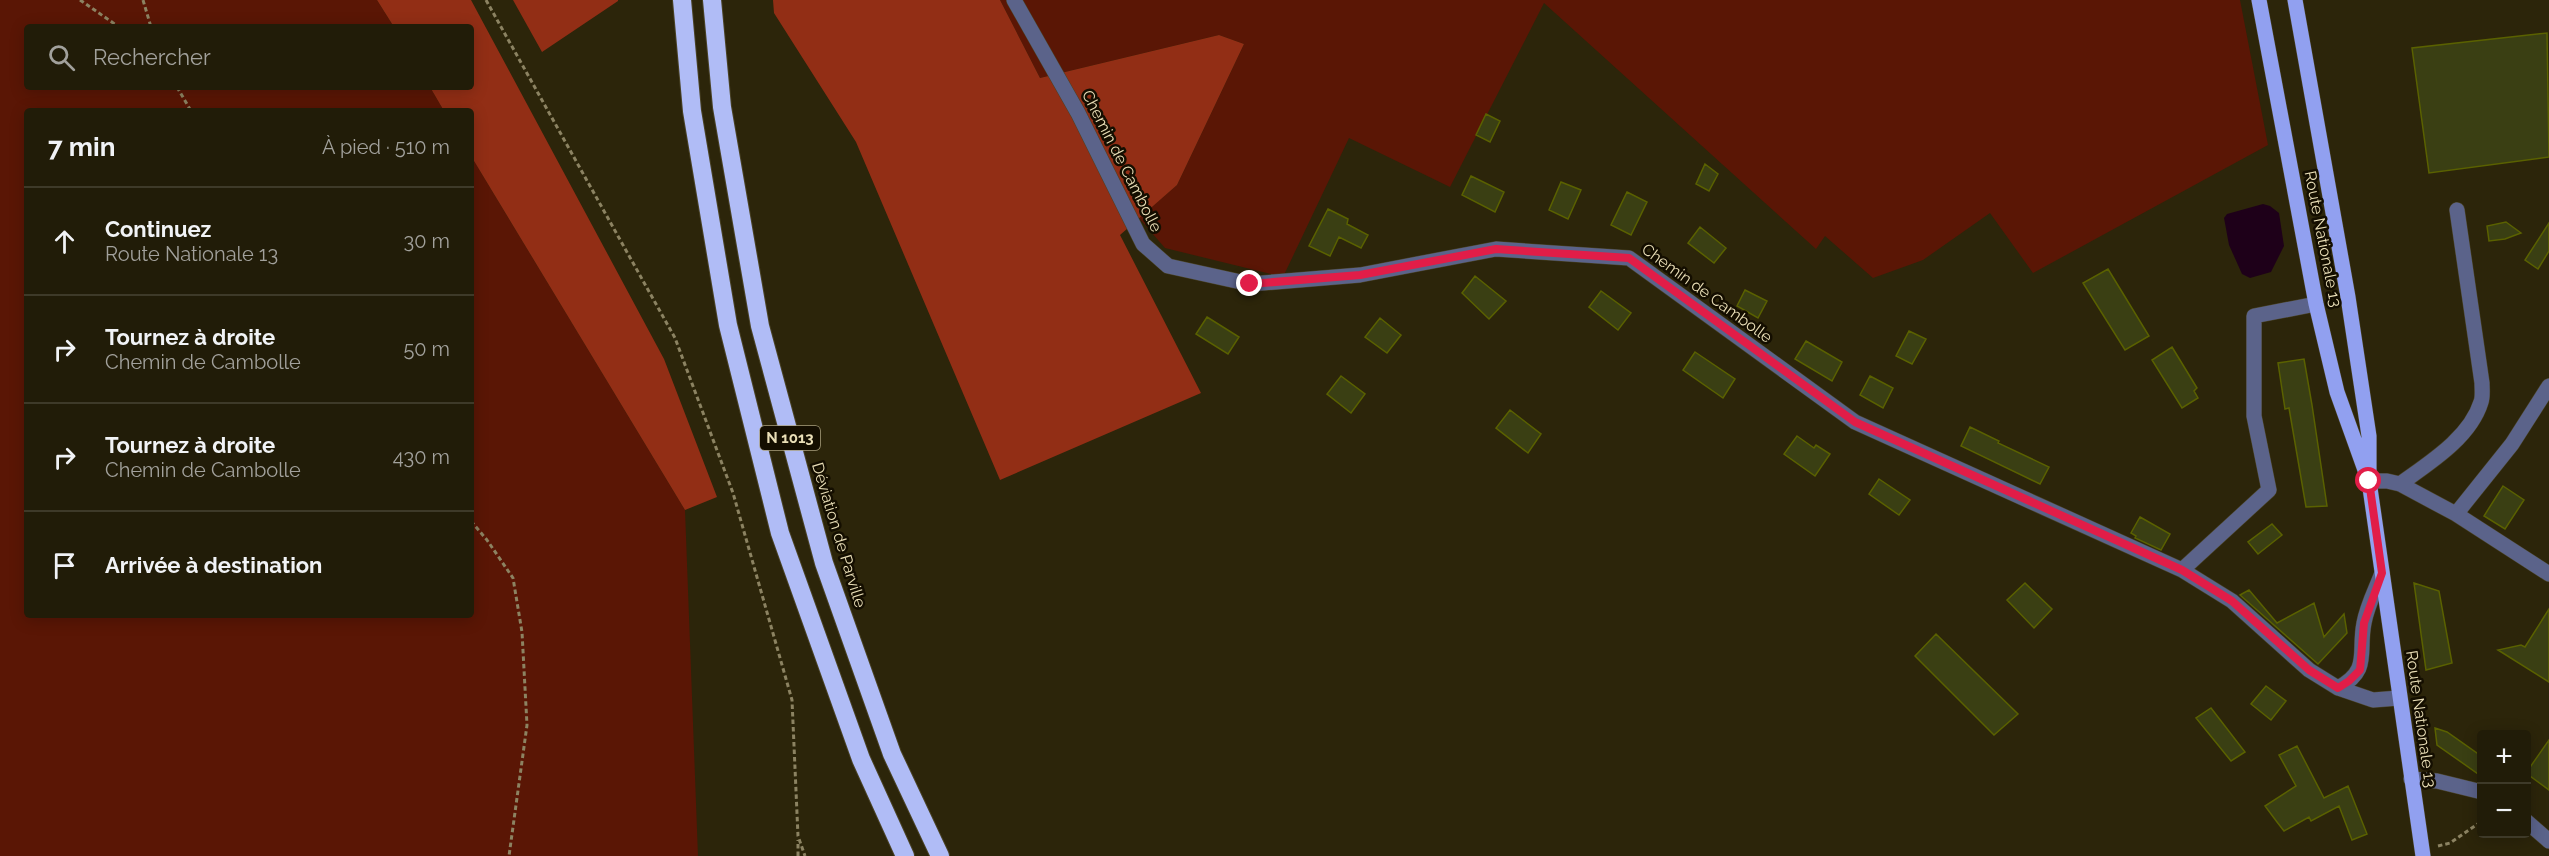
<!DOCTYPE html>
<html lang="fr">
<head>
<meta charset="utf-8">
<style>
	:root { --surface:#211c08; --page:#292512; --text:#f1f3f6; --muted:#a2a19c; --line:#3e3a29 }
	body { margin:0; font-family:Raleway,sans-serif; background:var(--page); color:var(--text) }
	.controls { position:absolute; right:18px; bottom:18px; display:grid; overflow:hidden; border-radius:6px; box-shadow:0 3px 15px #0003 }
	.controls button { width:54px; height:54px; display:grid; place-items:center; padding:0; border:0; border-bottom:2px solid var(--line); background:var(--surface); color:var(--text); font:30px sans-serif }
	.stop { position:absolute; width:18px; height:18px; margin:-14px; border:4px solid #e11d48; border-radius:50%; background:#fff }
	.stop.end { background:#e11d48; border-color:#fff; box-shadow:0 2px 6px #0008 }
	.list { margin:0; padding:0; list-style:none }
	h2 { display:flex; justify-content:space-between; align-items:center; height:78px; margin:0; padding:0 24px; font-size:26px }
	h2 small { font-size:20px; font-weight:400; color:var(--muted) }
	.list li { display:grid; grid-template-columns:39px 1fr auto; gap:18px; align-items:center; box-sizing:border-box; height:108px; padding:0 24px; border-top:2px solid var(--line) }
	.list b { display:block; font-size:22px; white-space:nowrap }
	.list p { margin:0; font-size:20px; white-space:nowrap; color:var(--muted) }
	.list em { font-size:20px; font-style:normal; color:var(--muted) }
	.icon { flex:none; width:33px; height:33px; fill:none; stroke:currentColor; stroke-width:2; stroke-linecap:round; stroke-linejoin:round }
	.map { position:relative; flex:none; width:2549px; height:856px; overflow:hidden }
	.search { position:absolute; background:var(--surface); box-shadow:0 3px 15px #0003; left:24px; top:24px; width:450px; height:66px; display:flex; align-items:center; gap:15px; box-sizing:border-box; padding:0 21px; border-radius:6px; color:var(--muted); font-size:22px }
	.panel { position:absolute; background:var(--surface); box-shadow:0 3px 15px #0003; left:24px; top:108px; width:450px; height:510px; border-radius:6px }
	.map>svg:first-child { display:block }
	.green { fill:#5a1605 }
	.forest { fill:#922e15 }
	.water { fill:#1e0019 }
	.building { fill:#3a3f13; stroke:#5a6100; stroke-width:1.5 }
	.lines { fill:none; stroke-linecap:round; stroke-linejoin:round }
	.minor-casing { stroke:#4a4326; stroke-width:16 }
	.major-casing { stroke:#4a4326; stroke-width:16 }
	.highway-casing { stroke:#4a4326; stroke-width:20 }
	.path { stroke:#8c8362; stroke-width:3; stroke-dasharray:4.5 3; stroke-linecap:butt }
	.minor { stroke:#5b638a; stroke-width:15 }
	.major { stroke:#91a0f0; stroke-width:15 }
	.highway { stroke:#b0bcf6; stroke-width:18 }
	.route { stroke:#e11d48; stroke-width:8 }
	.labels { text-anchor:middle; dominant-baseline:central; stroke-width:5; stroke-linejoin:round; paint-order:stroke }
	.shield { fill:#140e00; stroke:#a9a07f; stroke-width:1.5 }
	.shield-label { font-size:15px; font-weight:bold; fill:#e9deb6 }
	.street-label { font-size:16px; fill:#e9deb6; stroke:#140e00 }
</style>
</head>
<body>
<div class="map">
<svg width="2549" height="856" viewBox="0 0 2549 856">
	<rect width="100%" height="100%" fill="#2c250a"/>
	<path class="green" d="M0 0H377L394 27H27V87H430L444 111H27V615H471V156L685 510 698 856H0Z
		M1000 0H2240L2268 145 2033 273 1990 213 1923 260 1873 278 1825 236 1816 249 1544 3 1450 187 1349 138 1283 277 1165 248 1139 218 1177 185 1244 44 1219 35 1040 78Z"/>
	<path class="forest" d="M377 0H471L664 359 717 497 685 510 471 156V111H444L430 87H471V27H394Z
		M513 0H618V1L542 52Z
		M773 0H1000L1040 78 1219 35 1244 44 1177 185 1120 235 1201 393 1000 480 856 142 774 13Z"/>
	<path class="water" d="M2263 204 2270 206 2279 213 2284 246 2271 272 2250 278 2242 274 2229 245 2224 218 2227 214Z"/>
	<path class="building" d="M2547 33 2549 157 2429 173 2412 48Z
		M1486 114 1500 121 1490 142 1476 135Z
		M1705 164 1718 174 1709 191 1696 184Z
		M1471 176 1504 192 1495 212 1462 195Z
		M1561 182 1581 190 1568 219 1549 210Z
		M1627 192 1647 202 1631 235 1611 225Z
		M1328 209 1348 219 1347 224 1368 235 1361 248 1339 237 1330 256 1309 246Z
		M2506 222 2521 233 2505 239 2489 241 2487 226Z
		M2549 223V251L2538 269 2525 260Z
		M1700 227 1726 248 1714 263 1688 243Z
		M2108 269 2149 336 2125 350 2083 283Z
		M1475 276 1506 301 1489 319 1462 293Z
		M1745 290 1767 301 1758 318 1737 306Z
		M1601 291 1631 313 1618 330 1589 307Z
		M1207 317 1239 337 1228 354 1196 334Z
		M1380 318 1401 335 1387 353 1365 337Z
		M1909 331 1926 339 1912 364 1896 356Z
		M1806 341 1842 362 1832 381 1795 359Z
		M2172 347 2197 388 2194 391 2198 398 2182 408 2152 360Z
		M1695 352 1735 379 1723 398 1683 370Z
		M2304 359 2312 405 2327 506 2306 507 2289 408 2285 409 2278 363Z
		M1341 376 1365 394 1351 413 1327 394Z
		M1870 376 1893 388 1883 408 1860 395Z
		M1510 410 1541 434 1528 453 1496 428Z
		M1970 427 1999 441 1998 443 2049 467 2040 484 1961 446Z
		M1797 436 1814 448 1816 445 1830 454 1815 476 1784 454Z
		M1879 479 1910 500 1899 515 1869 494Z
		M2503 486 2524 500 2505 529 2484 516Z
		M2140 517 2170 534 2161 550 2135 538 2136 536 2131 533Z
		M2272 524 2282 535 2258 554 2248 542Z
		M2025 583 2052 609 2034 628 2007 600Z
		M2414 583 2439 591 2452 663 2426 670Z
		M2249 590 2277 623 2314 603 2324 637 2344 614 2347 633 2318 664 2240 595Z
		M2549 609V682L2498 650 2521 645 2525 647Z
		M1936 634 2018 714 1994 735 1915 656Z
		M2266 686 2286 701 2271 720 2251 704Z
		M2211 708 2245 752 2231 761 2196 718Z
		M2435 728 2447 732 2481 756V776L2437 745Z
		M2549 740V790L2526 773Z
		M2297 746 2324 798 2348 786 2367 834 2352 840 2339 806 2311 821 2309 817 2284 831 2277 822 2265 806 2296 786 2279 755Z"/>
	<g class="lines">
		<g class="minor-casing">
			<path id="minor" d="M1014 0 1078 113 1143 244 1168 266 1250 284 1360 275 1496 249 1629 258 1855 422 2182 570 2232 601 2309 670 2338 688 2373 700 2399 698
				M2369 481H2387L2400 484 2456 514 2549 574
				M2400 484C2429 463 2470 438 2481 402 2483 397 2482 389 2482 383L2457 210
				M2456 514 2512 444 2549 386
				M2182 570 2269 490 2254 416V316L2316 304
				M2338 688C2371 670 2358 653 2364 623 2367 606 2376 589 2382 573
				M2411 779 2437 781 2482 792
				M2526 821 2549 841"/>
		</g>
		<g class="major-casing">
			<path id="major" d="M2259 0 2316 304 2337 392 2365 470
				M2295 0 2348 297 2369 436V481L2423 856"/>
		</g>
		<g class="highway-casing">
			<path id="highway" d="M682 0 692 111 728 325 780 533 861 759 905 856
				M712 0 722 107 760 326 824 563 892 754 940 856"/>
		</g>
		<path class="path" d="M80 0 119 27
			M143 0 151 27
			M486 0 675 338 733 493 792 700 798 836 805 856
			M177 87 191 111
			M471 521 487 540 513 578 522 632 527 725 509 856
			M2438 846 2450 843 2482 821
			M798 856V840"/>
		<use href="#minor" class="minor"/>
		<use href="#major" class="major"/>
		<use href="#highway" class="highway"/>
	</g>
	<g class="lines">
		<path class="route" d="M1250 284 1360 275 1496 249 1629 258 1855 422 2182 570 2232 601 2309 670 2338 688 2349 681 2360 670 2364 623 2382 573 2369 481"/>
	</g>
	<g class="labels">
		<rect class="shield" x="760" y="426" width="60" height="24" rx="4.5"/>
		<g class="shield-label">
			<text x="790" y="438">N 1013</text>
		</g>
		<g class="street-label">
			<text transform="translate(1122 161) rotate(63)">Chemin de Cambolle</text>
			<text transform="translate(2323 239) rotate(79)">Route Nationale 13</text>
			<text transform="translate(1707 293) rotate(36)">Chemin de Cambolle</text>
			<text transform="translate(839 535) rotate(73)">Déviation de Parville</text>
			<text transform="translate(2421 719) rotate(82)">Route Nationale 13</text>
		</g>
	</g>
</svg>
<div class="controls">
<button>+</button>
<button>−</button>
</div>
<div class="stop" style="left:2369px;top:481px"></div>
<div class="stop end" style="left:1250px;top:284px"></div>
<div class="search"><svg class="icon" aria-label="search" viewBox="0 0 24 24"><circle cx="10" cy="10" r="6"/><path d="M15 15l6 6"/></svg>Rechercher</div>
<section class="panel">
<h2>7 min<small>À pied · 510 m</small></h2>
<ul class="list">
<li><svg class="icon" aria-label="ahead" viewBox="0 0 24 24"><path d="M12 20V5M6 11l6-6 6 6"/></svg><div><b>Continuez</b><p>Route Nationale 13</p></div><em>30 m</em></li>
<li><svg class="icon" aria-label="right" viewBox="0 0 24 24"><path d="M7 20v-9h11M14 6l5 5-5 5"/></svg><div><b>Tournez à droite</b><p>Chemin de Cambolle</p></div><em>50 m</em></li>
<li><svg class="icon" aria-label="right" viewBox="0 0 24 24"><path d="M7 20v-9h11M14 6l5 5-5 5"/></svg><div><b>Tournez à droite</b><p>Chemin de Cambolle</p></div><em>430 m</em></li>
<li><svg class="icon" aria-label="arrive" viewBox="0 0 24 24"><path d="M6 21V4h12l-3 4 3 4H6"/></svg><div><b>Arrivée à destination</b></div></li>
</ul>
</section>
</div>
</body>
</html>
